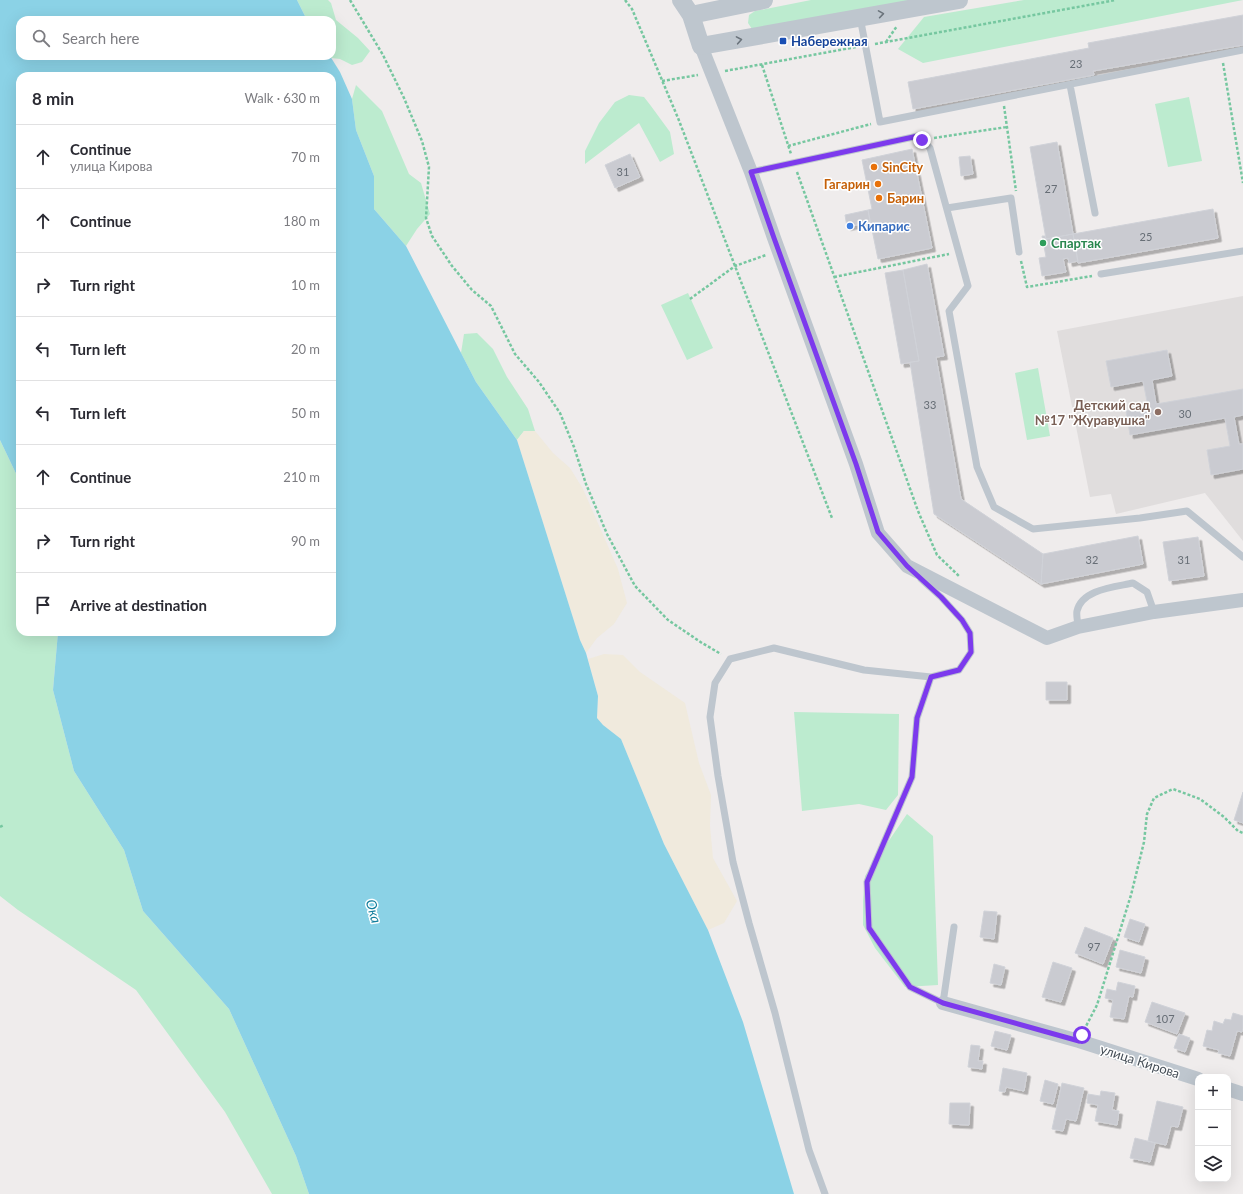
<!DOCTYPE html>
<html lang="en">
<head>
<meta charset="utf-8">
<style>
	:root { --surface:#fff; --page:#f7f7f7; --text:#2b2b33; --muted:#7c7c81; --line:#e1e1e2 }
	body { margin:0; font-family:Lato,sans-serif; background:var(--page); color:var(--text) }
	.controls { position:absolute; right:12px; bottom:12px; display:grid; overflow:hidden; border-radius:8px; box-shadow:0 4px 16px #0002 }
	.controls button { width:36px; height:36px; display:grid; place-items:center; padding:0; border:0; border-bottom:1px solid var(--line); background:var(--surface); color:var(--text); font:20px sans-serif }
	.stop { position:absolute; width:12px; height:12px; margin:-9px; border:3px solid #7c3aed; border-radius:50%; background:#fff }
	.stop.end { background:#7c3aed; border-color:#fff; box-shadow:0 1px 4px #0008 }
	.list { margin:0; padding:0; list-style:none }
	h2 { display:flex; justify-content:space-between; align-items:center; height:52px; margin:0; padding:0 16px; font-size:17px }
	h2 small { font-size:13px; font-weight:400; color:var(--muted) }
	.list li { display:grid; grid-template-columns:26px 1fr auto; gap:12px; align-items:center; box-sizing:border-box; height:64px; padding:0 16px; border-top:1px solid var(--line) }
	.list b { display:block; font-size:15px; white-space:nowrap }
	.list p { margin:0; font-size:13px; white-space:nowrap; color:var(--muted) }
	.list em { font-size:13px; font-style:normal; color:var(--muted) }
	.icon { flex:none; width:22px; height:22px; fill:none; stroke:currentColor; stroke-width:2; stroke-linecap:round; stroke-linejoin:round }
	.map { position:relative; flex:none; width:1243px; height:1194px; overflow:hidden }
	.search { position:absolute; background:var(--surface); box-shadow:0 4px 16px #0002; left:16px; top:16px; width:320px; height:44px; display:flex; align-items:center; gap:10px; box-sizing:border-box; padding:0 14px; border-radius:12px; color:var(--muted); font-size:15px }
	.panel { position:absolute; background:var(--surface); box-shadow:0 4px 16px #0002; left:16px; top:72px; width:320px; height:564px; border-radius:12px }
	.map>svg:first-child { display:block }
	.education { fill:#e0dddd }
	.green { fill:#bcebcf }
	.sand { fill:#f0eadd }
	.water { fill:#8bd2e6 }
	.building { fill:#cacbd1; stroke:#d0d2d8; filter:url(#shadow) }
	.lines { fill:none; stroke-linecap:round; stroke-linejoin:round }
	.path { stroke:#76c7a0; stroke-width:2.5; stroke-dasharray:3 2; stroke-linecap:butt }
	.service { stroke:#bec6ce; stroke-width:7 }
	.minor { stroke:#bec6ce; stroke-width:14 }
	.tertiary { stroke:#bec6ce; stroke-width:18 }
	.oneway { stroke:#6a737b }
	.route { stroke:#7c3aed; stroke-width:5 }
	.transit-dot { fill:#1a4fb4; stroke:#fff; stroke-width:1.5 }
	.food-dot { fill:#e8710a; stroke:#fff; stroke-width:1.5 }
	.shop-dot { fill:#3f7fe0; stroke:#fff; stroke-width:1.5 }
	.leisure-dot { fill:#2e9e5b; stroke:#fff; stroke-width:1.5 }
	.education-dot { fill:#8d6e63; stroke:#fff; stroke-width:1.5 }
	.labels { text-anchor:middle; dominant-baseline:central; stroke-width:3; stroke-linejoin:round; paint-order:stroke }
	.number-label { font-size:11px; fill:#676e76 }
	.transit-label { font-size:13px; font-weight:bold; fill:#164399; stroke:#fff; text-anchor:start }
	.food-label { font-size:13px; font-weight:bold; fill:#c56008; stroke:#fff; text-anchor:start }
	.shop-label { font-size:13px; font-weight:bold; fill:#366cbe; stroke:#fff; text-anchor:start }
	.leisure-label { font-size:13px; font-weight:bold; fill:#27864d; stroke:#fff; text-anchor:start }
	.education-label { font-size:13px; font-weight:bold; fill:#785e54; stroke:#fff; text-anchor:end }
	.street-label { font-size:13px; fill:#464f58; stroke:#fff }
	.water-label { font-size:14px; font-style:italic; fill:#147f9d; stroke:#fff }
</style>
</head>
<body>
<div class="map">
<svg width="1243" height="1194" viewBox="0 0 1243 1194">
	<defs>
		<filter id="shadow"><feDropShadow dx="3.5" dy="3.5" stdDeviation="0" flood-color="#0004"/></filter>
	</defs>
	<rect width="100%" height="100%" fill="#efecec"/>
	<path class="education" d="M1243 296V541L1205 493 1116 514 1111 494 1090 497 1057 331Z"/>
	<path class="green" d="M297 0H328L331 3 336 20 358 38 370 51 362 62 352 65 340 59 331 58 330 56H332V20H307Z
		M811 0H932L752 29 748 23 749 15 755 11Z
		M1024 0H1243L923 63 898 49 924 17Z
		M356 85 382 111 409 174 421 183 430 214 417 229 406 246 374 209V176L356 130 352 99Z
		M629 95 644 97 651 106 670 132 674 154 660 162 639 123 585 164V151L599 123 615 102Z
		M1189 97 1202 161 1168 167 1155 104Z
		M688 293 713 348 687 360 661 305Z
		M477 333 493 349 507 377 528 409 535 431H524L517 440 476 382 461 353 464 334Z
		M1038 368 1050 436 1027 440 1015 373Z
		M0 440 20 482V632H58L53 690 74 771 124 850 143 911 229 1009 296 1156 309 1194H272L225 1112 136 990 18 910 0 896Z
		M794 712 899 714 898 795 886 810 859 804 802 811Z
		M907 814 933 836 938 985 905 987 875 948 863 925V901L865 876Z"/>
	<path class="sand" d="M524 431H535L553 453 570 468 583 489 618 569 627 603 614 624 597 638 586 653 580 640 517 440Z
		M604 654 623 655 640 672 685 703 699 763 711 795 710 826 713 858 737 901 724 923 708 930 664 844 621 739 603 725 597 718 598 696 588 659Z"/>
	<path class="water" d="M0 0H297L307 20H20V56H330L340 72 352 99 356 130 374 176V209L406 246 476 382 517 440 580 640 586 653 598 696 597 718 603 725 621 739 664 844 708 930 743 1022 794 1194H309L296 1156 229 1009 143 911 124 850 74 771 53 690 58 632H332V76H20V482L0 440Z"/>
	<path class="building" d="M1243 15V45L1093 71 1094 75 913 109 908 82 1089 48 1088 43Z
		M1057 142 1073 234 1046 239 1030 147Z
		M912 149 932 248 878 259 868 210 872 209 862 160Z
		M630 154 640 177 615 188 605 165Z
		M970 156 973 174 961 176 959 157Z
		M1213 209 1218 238 1078 263 1073 234Z
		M868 210 870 222 847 227 845 215Z
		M1073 234 1078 261 1069 263 1068 258 1063 259 1066 272 1042 276 1039 258 1046 257 1042 236H1045L1046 239Z
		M927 264 944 356 936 357 961 499 1043 554 1041 584 934 514 910 362 919 361 903 270Z
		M903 270 919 361 901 364 885 273Z
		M1167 350 1172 376 1152 380 1156 404 1243 389V415L1234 417 1239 444H1243V469L1211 475 1207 450 1230 446 1225 418 1130 435 1126 411 1148 407 1143 381 1111 387 1106 361Z
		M1138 536 1143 564 1041 584 1043 554Z
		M1198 537 1204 576 1169 581 1163 542Z
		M1046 682H1067V700H1046Z
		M1243 792V823L1234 820Z
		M984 911 997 912 994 939 980 937Z
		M1130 919 1145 924 1139 942 1124 937Z
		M1085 927 1113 938 1103 964 1075 953Z
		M1120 950 1145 957 1141 973 1116 967Z
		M1053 962 1072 968 1061 1002 1042 997Z
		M994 964 1005 967 1001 985 990 983Z
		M1118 982 1135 986 1133 997 1129 996 1124 1019 1110 1017 1113 1000 1105 998 1107 989 1116 991Z
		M1152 1002 1185 1013 1177 1034 1145 1022Z
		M1233 1013 1243 1016V1027L1242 1032 1237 1031 1230 1056 1218 1053 1219 1050 1203 1046 1207 1030 1212 1031 1214 1021 1223 1024 1225 1019 1231 1020Z
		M995 1031 1011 1035 1007 1050 991 1046Z
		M1179 1034 1190 1038 1185 1052 1174 1048Z
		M971 1045 980 1046 978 1061H983L982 1069 968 1067Z
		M1003 1068 1027 1073 1024 1091 1006 1087 1005 1092 999 1091Z
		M1045 1080 1058 1084 1053 1104 1040 1101Z
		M1062 1083 1084 1088 1076 1121 1066 1119 1063 1131 1052 1129Z
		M1101 1091 1115 1093 1112 1110 1119 1111 1117 1125 1095 1121 1098 1105 1087 1103 1088 1094 1100 1096Z
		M1157 1101 1183 1107 1178 1127 1171 1126 1166 1145 1148 1141Z
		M950 1103H970L969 1125 949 1124Z
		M1135 1138 1155 1143 1150 1162 1130 1158Z"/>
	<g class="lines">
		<path class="path" d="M350 0 383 55 404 98 422 141 429 167 426 218 432 236 452 266 472 290 491 306 515 354 539 382 560 413 574 447 586 484 607 534 635 586 668 620 702 643 721 654
			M625 0 632 9 678 118 832 518
			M886 42 897 26
			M875 44 1116 0
			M1223 63 1243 183
			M762 65 791 154
			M725 71 856 47
			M662 81 698 75
			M1004 106 1016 191
			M934 138 1007 127
			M788 146 871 124
			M797 172 918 511 937 555 959 576
			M1021 261 1027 287 1092 276
			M834 277 949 254
			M690 299 735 266 766 255
			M0 827 4 825
			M1084 1030 1097 1005 1131 895 1144 842 1147 814 1154 798 1173 789 1200 799 1224 817 1238 831 1243 833"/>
		<path class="service" d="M860 17 880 122 1243 50
			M1070 85 1095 213
			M751 172 918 136 930 148 968 286 949 311 977 467 994 507 1033 529 1140 518 1187 511 1243 557
			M947 208 1011 198 1019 252
			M1101 274 1243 251
			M921 579 941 597 962 620 970 633 971 652 959 670 931 677
			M1078 627C1078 622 1076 616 1077 611 1082 589 1115 587 1133 583L1147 592 1154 612
			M825 1194 809 1150 775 1013 749 923 733 862 718 776 710 717 715 683 730 659 774 648 864 670 931 677 917 718 912 777 867 882 869 928 910 987 943 1003 954 927"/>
		<path class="minor" d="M701 46 751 172 774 238 856 464 878 533 907 566 1047 638 1078 627 1154 612 1243 600
			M943 1003 1079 1041 1198 1079
			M1228 1089 1243 1094"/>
		<path class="tertiary" d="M681 0 691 15 701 46 959 0
			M691 15 764 0"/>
	</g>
	<defs><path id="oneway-chevron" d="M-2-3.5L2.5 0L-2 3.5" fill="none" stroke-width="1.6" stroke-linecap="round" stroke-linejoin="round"/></defs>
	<g class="oneway">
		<use href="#oneway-chevron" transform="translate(881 14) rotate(-9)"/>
		<use href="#oneway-chevron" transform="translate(739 40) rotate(-10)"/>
	</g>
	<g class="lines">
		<path class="route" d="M922 140 918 136 751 172 774 238 856 464 878 532 907 566 941 597 962 620 970 633 971 652 959 670 931 677 917 718 912 777 867 882 869 928 910 987 943 1003 1079 1041 1082 1035"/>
	</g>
	<rect class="transit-dot" x="779" y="37" width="8" height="8" rx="2"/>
	<g class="food-dot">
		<circle cx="874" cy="167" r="4"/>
		<circle cx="878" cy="184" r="4"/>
		<circle cx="879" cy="198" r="4"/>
	</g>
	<circle class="shop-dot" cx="850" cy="226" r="4"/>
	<circle class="leisure-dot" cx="1043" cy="243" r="4"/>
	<circle class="education-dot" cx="1158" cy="412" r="4"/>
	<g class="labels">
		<g class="number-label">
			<text x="1076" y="63">23</text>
			<text x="623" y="171">31</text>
			<text x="1051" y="188">27</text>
			<text x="1146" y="236">25</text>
			<text x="930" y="404">33</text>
			<text x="1185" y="413">30</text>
			<text x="1092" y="559">32</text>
			<text x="1184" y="559">31</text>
			<text x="1094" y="946">97</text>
			<text x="1165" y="1018">107</text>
		</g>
		<g class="transit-label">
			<text x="791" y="41">Набережная</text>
		</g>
		<g class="food-label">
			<text x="882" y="167">SinCity</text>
			<text x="870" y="184" text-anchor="end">Гагарин</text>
			<text x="887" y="198">Барин</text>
		</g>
		<g class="shop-label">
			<text x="858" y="226">Кипарис</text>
		</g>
		<g class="leisure-label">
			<text x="1051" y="243">Спартак</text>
		</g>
		<g class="education-label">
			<text x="1150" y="405">Детский сад<tspan x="1150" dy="15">№17 "Журавушка"</tspan></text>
		</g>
		<g class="street-label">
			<text transform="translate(1140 1061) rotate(18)">улица Кирова</text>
		</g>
		<g class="water-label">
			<text transform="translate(374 911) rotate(74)">Ока</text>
		</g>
	</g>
</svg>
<div class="controls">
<button>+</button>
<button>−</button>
<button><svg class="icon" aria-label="layers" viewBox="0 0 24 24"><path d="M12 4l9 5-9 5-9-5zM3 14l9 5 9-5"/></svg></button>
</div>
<div class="stop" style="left:1082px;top:1035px"></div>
<div class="stop end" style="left:922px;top:140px"></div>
<div class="search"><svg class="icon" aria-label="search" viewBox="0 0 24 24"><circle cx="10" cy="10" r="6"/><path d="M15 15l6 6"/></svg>Search here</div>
<section class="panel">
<h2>8 min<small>Walk · 630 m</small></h2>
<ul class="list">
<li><svg class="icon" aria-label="ahead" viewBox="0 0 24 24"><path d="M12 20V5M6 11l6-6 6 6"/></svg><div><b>Continue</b><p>улица Кирова</p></div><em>70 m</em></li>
<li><svg class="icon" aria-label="ahead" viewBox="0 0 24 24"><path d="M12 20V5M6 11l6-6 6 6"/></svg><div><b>Continue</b></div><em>180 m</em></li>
<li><svg class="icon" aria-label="right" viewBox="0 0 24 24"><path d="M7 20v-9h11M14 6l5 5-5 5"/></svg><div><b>Turn right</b></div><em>10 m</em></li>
<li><svg class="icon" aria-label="left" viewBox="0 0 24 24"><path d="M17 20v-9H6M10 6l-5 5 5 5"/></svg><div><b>Turn left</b></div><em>20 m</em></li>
<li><svg class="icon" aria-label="left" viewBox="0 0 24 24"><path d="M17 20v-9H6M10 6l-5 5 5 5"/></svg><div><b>Turn left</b></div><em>50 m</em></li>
<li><svg class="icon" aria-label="ahead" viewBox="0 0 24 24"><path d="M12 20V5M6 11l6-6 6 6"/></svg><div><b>Continue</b></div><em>210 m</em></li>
<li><svg class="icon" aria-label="right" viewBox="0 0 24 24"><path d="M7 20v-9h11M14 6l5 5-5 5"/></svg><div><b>Turn right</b></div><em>90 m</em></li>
<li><svg class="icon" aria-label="arrive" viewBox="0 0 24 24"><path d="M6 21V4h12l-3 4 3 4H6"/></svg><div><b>Arrive at destination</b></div></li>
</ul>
</section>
</div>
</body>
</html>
